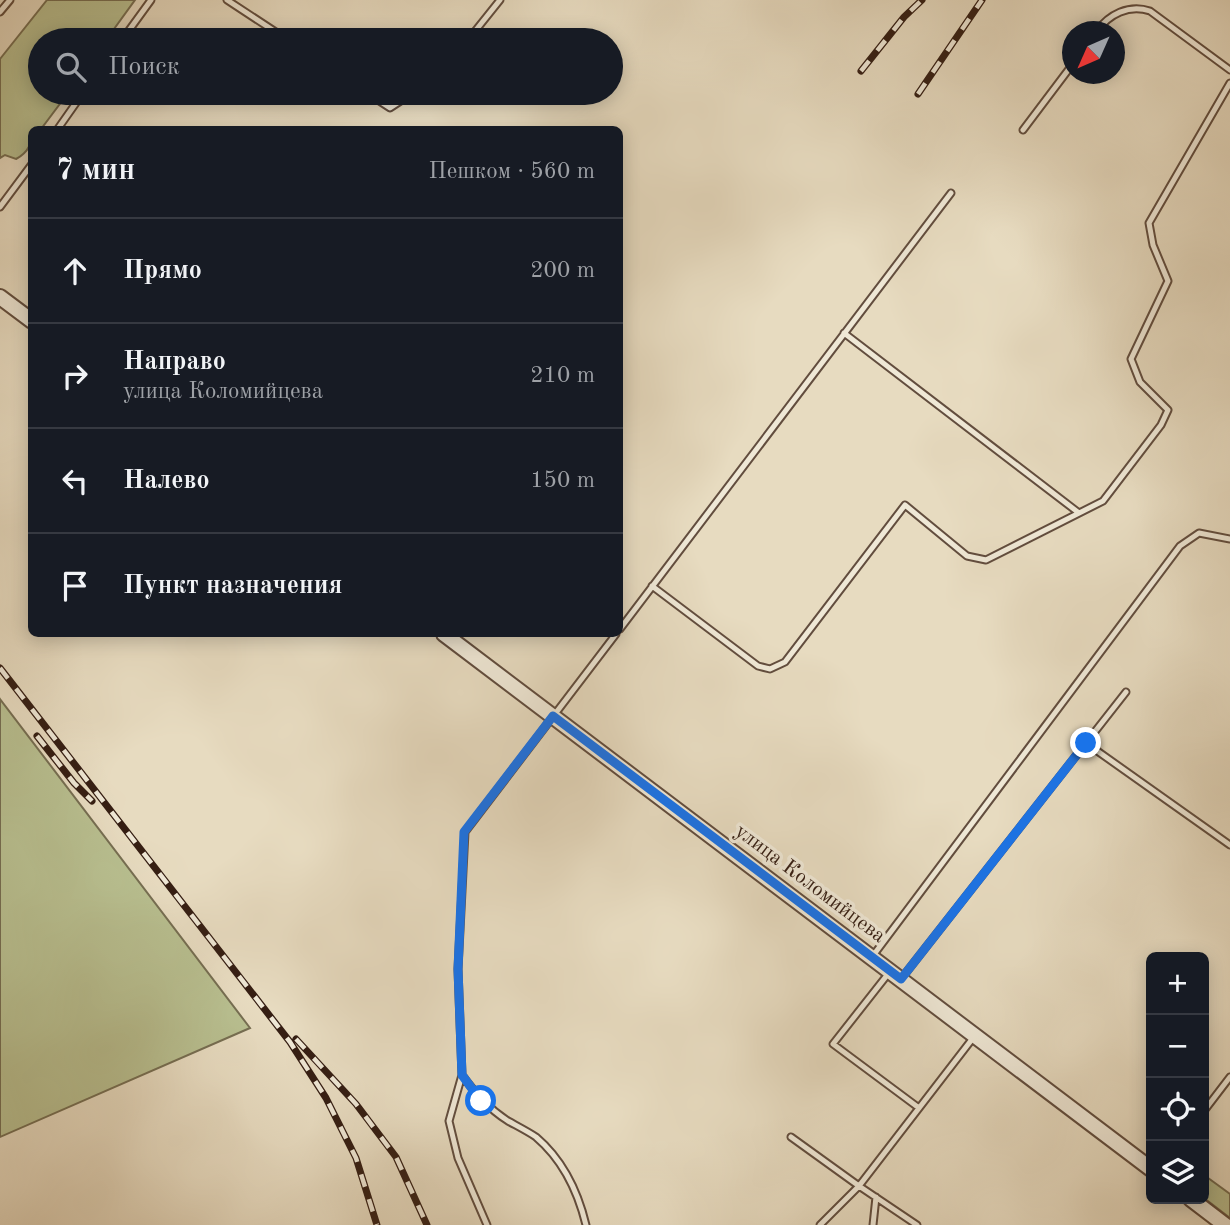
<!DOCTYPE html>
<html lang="ru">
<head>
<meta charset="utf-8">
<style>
	:root { --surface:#171b24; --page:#20242c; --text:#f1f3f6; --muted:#9ea1a6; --line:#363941 }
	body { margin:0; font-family:"Old Standard TT",serif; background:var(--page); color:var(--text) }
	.controls { position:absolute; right:21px; bottom:21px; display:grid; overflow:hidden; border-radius:10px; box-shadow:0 4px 18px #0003 }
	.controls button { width:63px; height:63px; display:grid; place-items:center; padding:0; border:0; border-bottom:2px solid var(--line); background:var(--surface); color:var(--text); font:35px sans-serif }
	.compass { position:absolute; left:1062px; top:21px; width:63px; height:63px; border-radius:50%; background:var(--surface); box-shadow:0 4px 18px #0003; rotate:225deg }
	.stop { position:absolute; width:21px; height:21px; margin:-16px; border:5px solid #1a73e8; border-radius:50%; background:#fff }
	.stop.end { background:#1a73e8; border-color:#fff; box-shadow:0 2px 7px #0008 }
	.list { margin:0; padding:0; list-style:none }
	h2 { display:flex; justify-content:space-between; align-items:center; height:91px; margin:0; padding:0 28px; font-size:30px }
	h2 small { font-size:23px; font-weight:400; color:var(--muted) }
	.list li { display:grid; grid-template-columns:46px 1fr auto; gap:21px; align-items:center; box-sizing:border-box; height:105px; padding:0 28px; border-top:2px solid var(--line) }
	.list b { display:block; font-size:26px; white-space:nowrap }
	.list p { margin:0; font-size:23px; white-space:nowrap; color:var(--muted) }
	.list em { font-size:23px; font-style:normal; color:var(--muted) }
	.icon { flex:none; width:38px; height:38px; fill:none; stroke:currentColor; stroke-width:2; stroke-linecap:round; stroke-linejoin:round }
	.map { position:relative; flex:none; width:1230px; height:1225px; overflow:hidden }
	.search { position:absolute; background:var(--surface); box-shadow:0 4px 18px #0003; left:28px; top:28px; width:595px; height:77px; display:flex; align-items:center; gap:18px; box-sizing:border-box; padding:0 24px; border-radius:38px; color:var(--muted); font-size:26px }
	.panel { position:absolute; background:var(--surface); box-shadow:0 4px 18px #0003; left:28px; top:126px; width:595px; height:511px; border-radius:10px }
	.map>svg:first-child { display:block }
	.green { fill:#b8bf90; stroke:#766e52; stroke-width:2 }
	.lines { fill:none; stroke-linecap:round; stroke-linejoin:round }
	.service-casing { stroke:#624d3e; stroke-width:9 }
	.tertiary-casing { stroke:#624d3e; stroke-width:18 }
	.service { stroke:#efe8d6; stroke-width:5 }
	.tertiary { stroke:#efe8d6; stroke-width:14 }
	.rail-casing { stroke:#351e13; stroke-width:7 }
	.rail { stroke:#efe8d6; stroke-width:4.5; stroke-dasharray:13; stroke-linecap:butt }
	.route { stroke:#1a73e8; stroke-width:9 }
	.labels { text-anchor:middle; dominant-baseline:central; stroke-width:7; stroke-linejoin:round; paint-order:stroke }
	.street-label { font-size:21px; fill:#351e13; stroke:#efe8d6 }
</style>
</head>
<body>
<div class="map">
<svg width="1230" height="1225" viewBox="0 0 1230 1225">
	<rect width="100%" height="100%" fill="#e7dbc0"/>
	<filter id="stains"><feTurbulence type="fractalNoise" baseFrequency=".00286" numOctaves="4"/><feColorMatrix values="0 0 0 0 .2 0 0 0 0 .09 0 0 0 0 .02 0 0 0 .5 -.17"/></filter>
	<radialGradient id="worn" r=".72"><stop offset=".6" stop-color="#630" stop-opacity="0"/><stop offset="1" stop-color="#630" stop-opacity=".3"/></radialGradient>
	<path class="green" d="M47 0H135L106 40H40V93H68L41 129 32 130C32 143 29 152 16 159L5 155 0 158V59Z
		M0 699 250 1028 0 1137Z
		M1204 1175 1230 1194V1218L1204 1198Z"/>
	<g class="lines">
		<g class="service-casing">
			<path id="service" d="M227 0 288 40
				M0 12 10 0
				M1096 32C1109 14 1129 4 1150 11L1230 70
				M122 40 151 0
				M468 40 500 0
				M367 93 390 108 413 93
				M57 130 83 93
				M1023 130 1072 65
				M0 207 32 164
				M844 333 1079 513
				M652 586 758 666 770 669 785 662 905 505 967 556 986 560 1103 501 1161 425 1168 410 1140 382 1131 359 1168 281 1153 245 1149 223 1230 83
				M620 629 951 193
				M1086 743 1230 845
				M872 957 1180 546 1199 533 1230 539
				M888 974 833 1044 919 1108
				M901 979 1126 692
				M462 1075C476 1094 488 1108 508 1121 517 1126 527 1131 536 1137 563 1160 578 1192 586 1225
				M1204 1111 1230 1077
				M791 1137 859 1186 820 1225
				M487 1225 458 1158 449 1121 462 1075 458 969 465 832 616 634
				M873 1225 876 1197
				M917 1225 859 1186 973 1038"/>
		</g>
		<g class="tertiary-casing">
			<path id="tertiary" d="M0 297 32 321
				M444 634 1151 1169
				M1191 1199 1225 1225"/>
		</g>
		<use href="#service" class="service"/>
		<use href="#tertiary" class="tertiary"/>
		<g class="rail-casing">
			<path id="rail" d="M861 71 904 17 922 0
				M918 94 982 0
				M0 668 290 1042 326 1098 356 1158 377 1225
				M37 736 74 783 92 801
				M296 1039 356 1104 396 1157 427 1225"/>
		</g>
		<use href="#rail" class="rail"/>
	</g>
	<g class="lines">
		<path class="route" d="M481 1101 462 1075 458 969 464 832 553 716 901 979 1086 743"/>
	</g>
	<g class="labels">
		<g class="street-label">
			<text transform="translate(810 884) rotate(37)">улица Коломийцева</text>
		</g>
	</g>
	<rect width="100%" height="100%" filter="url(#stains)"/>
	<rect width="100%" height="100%" fill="url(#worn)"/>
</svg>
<div class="controls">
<button>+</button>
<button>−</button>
<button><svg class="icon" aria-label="locate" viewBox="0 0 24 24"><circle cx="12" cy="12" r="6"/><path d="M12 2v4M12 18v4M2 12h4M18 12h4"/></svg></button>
<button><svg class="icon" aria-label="layers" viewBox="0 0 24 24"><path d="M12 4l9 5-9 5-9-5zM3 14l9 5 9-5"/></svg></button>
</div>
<svg class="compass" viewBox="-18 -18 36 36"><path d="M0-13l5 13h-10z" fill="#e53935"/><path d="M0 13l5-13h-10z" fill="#9ea1a6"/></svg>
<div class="stop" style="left:481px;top:1101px"></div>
<div class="stop end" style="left:1086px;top:743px"></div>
<div class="search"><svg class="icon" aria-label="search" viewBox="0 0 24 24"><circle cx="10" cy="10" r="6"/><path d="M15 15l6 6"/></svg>Поиск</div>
<section class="panel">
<h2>7 мин<small>Пешком · 560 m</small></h2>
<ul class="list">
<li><svg class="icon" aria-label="ahead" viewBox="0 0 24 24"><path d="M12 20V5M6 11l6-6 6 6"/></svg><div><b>Прямо</b></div><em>200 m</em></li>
<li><svg class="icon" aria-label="right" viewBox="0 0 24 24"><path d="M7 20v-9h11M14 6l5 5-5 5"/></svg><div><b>Направо</b><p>улица Коломийцева</p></div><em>210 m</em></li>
<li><svg class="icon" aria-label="left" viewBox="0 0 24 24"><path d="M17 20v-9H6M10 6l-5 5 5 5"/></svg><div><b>Налево</b></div><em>150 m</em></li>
<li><svg class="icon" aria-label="arrive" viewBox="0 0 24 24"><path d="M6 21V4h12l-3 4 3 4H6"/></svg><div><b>Пункт назначения</b></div></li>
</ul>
</section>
</div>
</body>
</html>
